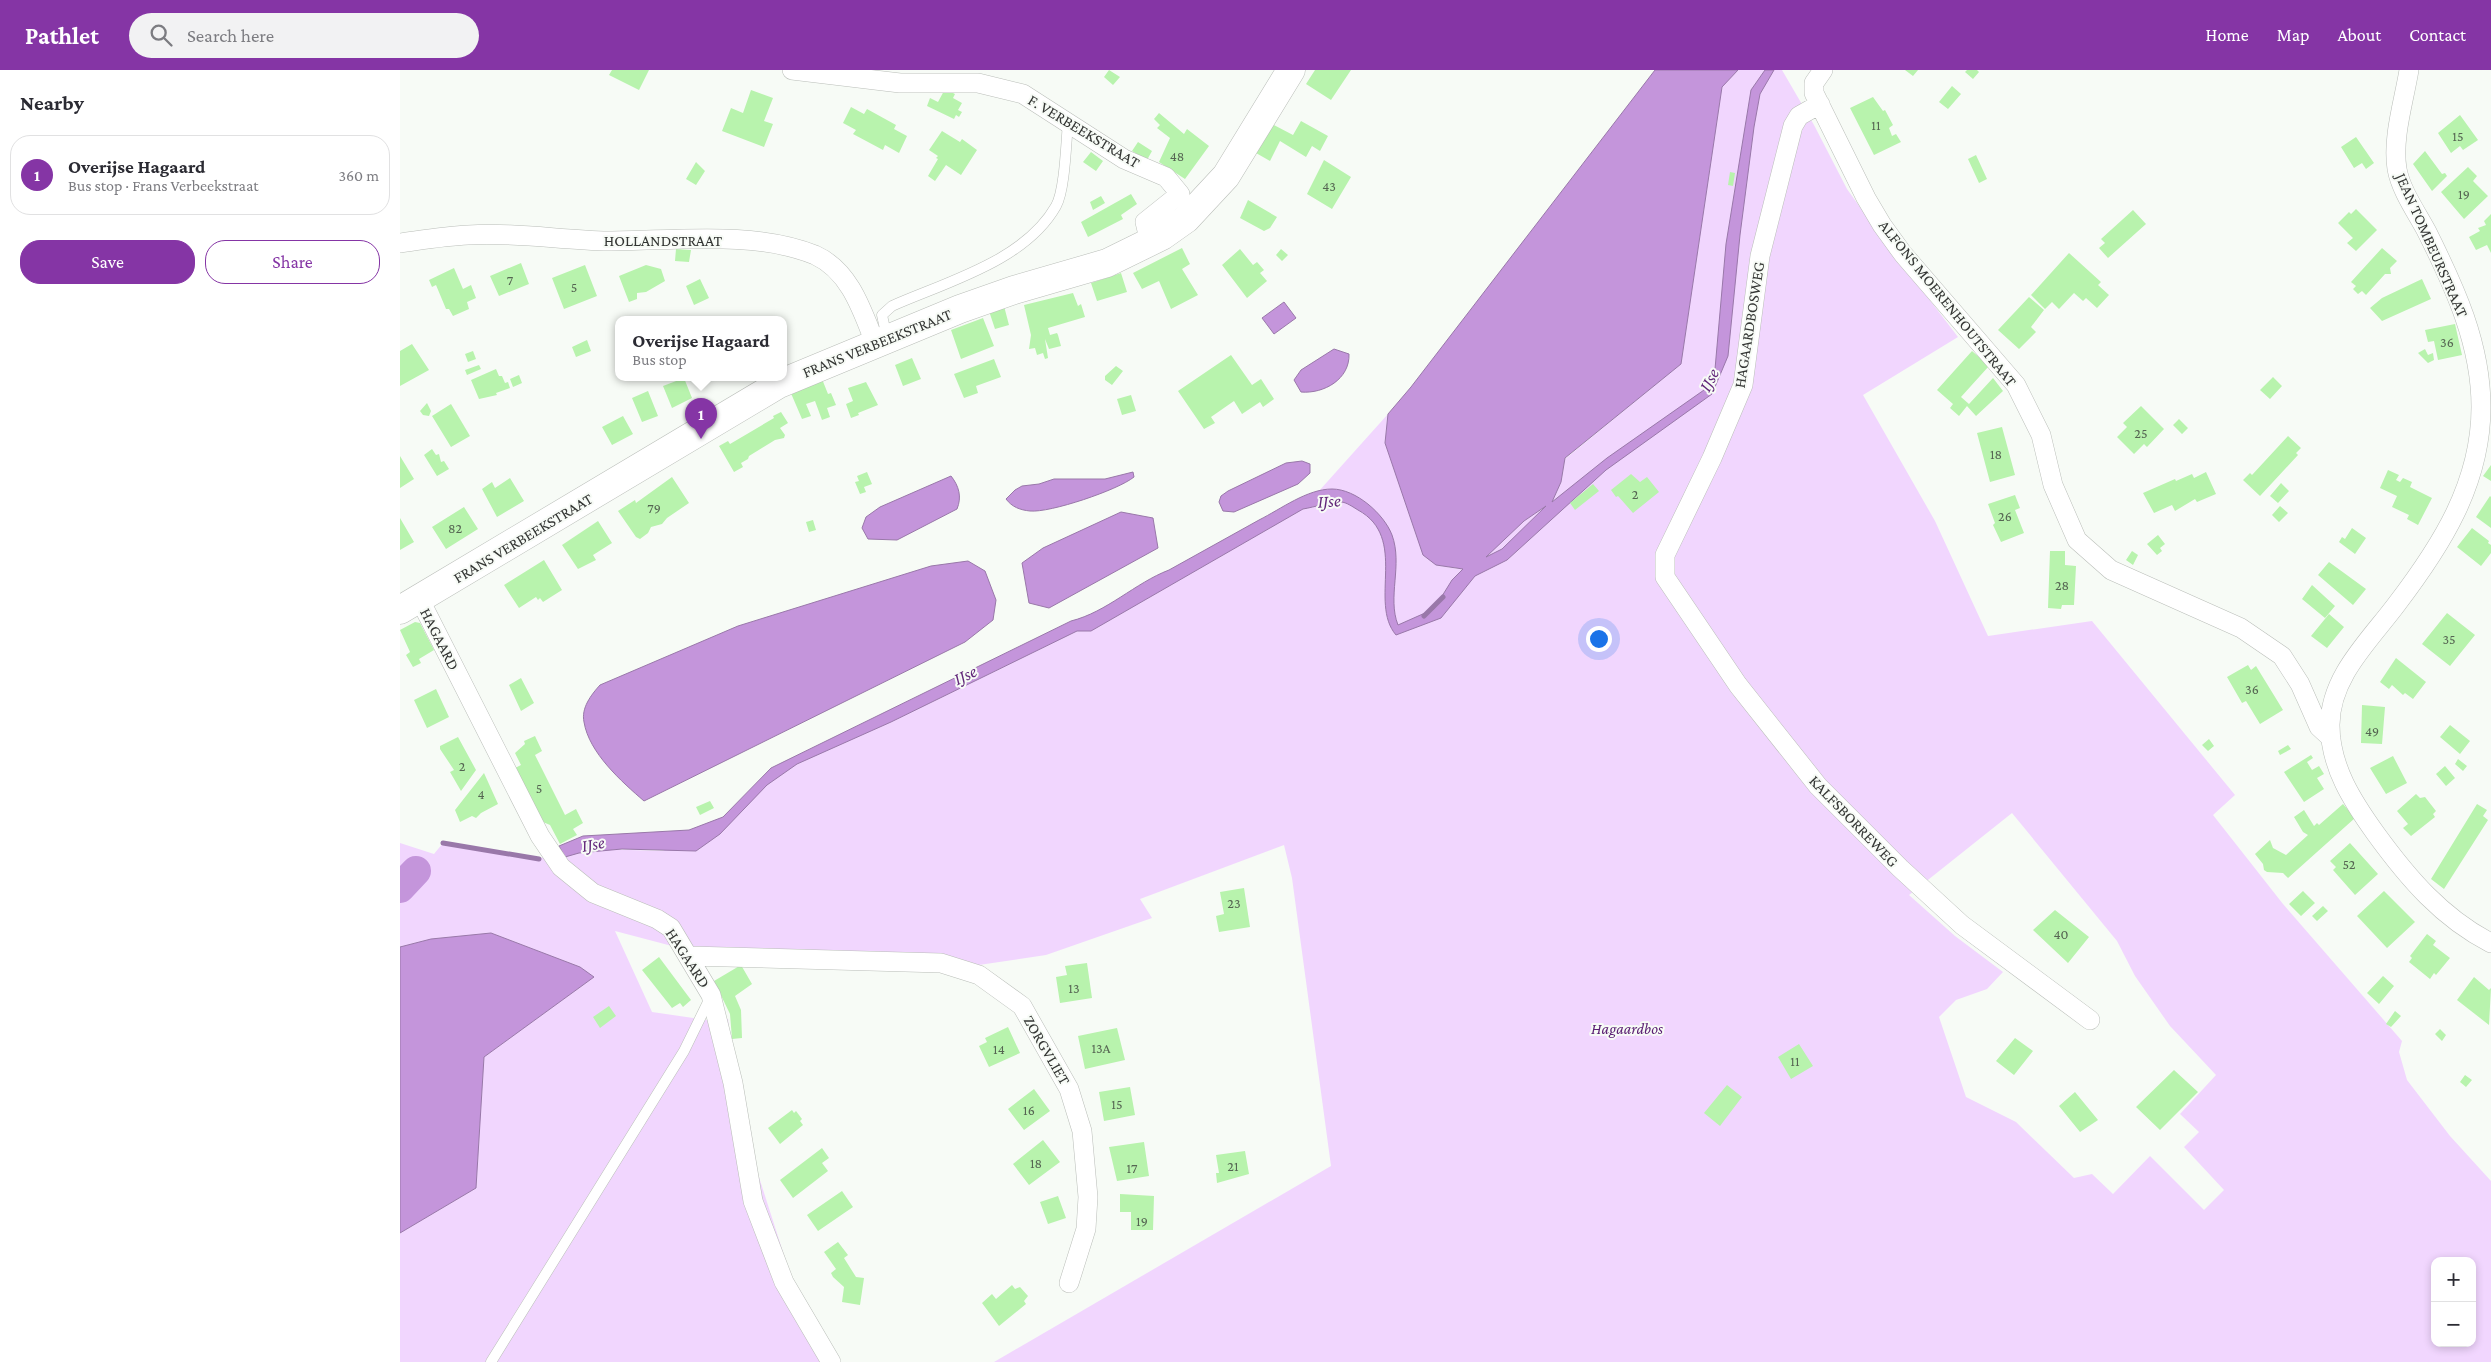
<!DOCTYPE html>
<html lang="en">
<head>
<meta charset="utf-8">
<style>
	:root { --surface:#fff; --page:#f2f2f3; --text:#2b2b33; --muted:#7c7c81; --line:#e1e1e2; --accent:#8535a5 }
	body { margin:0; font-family:"Crimson Pro",serif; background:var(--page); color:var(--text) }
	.controls { position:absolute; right:15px; bottom:15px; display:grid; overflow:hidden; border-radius:10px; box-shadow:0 2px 8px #0003 }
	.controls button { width:45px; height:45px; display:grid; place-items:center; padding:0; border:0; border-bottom:1px solid var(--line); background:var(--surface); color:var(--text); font:25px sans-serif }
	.you { position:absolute; left:1198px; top:568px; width:18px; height:18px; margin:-12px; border:4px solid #fff; border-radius:50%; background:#1a73e8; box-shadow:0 0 0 8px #1a73e833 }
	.badge { display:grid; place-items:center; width:32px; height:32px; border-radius:50%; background:var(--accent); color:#fff; font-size:16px; font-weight:700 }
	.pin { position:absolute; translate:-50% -41px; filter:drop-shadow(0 1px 2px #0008) }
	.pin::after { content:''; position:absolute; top:26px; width:18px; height:15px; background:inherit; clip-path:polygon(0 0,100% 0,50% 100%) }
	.popup { position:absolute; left:215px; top:246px; width:172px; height:65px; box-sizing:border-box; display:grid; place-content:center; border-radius:10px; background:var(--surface); filter:drop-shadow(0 1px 4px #0005); font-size:16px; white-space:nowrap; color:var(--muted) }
	.popup b { font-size:19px; color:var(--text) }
	.popup::after { content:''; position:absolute; left:50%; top:100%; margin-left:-10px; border:10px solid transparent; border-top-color:var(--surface) }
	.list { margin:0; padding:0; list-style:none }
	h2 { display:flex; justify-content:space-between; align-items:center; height:65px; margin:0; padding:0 20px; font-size:21px }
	h2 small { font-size:16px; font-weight:400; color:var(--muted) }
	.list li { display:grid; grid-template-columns:32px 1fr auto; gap:15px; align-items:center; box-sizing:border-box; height:80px; margin:0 10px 10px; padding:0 10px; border:1px solid var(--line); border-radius:20px }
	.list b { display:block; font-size:19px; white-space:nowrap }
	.list p { margin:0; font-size:16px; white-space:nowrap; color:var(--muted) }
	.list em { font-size:16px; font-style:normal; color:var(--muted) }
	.actions { display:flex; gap:10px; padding:15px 20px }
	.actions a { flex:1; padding:11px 0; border:1px solid var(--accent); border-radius:20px; text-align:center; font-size:18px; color:var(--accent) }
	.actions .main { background:var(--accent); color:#fff }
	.icon { flex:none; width:28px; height:28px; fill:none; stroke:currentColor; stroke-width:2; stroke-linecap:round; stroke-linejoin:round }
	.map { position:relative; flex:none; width:2091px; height:1292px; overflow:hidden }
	header { display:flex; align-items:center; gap:30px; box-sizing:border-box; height:70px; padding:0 25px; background:var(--accent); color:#fff }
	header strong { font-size:24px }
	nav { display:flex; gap:28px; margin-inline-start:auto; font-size:18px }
	.search { width:350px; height:45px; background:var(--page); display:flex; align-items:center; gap:12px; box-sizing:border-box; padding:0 18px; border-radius:28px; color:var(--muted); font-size:19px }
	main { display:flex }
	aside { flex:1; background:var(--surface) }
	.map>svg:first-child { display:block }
	.green { fill:#f1d6fe; fill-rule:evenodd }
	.water { fill:#c495db; stroke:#9978a9; fill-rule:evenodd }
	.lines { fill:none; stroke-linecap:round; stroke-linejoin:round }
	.stream { stroke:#9978a9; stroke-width:5 }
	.river { stroke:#c495db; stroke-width:30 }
	.building { fill:#b8f3ad }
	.service-casing { stroke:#babeb9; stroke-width:11 }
	.minor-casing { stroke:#babeb9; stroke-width:20 }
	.secondary-casing { stroke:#babeb9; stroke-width:29 }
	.service { stroke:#fff; stroke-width:10 }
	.minor { stroke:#fff; stroke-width:19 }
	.secondary { stroke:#fff; stroke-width:28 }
	.labels { text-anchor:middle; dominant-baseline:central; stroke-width:4; stroke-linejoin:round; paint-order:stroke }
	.number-label { font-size:14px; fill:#556552 }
	.street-label { font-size:16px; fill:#343634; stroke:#f7fbf6 }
	.park-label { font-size:16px; font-style:italic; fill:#5c2174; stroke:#f7fbf6 }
	.water-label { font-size:18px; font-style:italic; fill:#62277a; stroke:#f7fbf6 }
</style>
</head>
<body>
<header>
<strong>Pathlet</strong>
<div class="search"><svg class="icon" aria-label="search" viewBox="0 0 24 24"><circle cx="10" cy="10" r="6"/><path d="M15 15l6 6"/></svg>Search here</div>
<nav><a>Home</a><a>Map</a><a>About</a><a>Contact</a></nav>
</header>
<main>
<aside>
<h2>Nearby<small></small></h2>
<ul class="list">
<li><span class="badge">1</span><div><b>Overijse Hagaard</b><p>Bus stop · Frans Verbeekstraat</p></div><em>360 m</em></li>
</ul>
<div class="actions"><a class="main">Save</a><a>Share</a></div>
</aside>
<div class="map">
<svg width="2091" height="1292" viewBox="0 0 2091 1292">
	<rect width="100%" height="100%" fill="#f7fbf6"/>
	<path class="green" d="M1338 0H1382L1414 55 1447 119 1480 165 1558 267 1463 325 1535 451 1588 566 1692 551 1835 725 1813 745 1883 834 2002 971 1999 982 2007 1010 2050 1066 2091 1111V1292H594L931 1096 892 808 884 775 740 829 752 848 646 885 572 896 272 876 215 861 252 942 307 950 328 949 331 976 357 1101 391 1207 437 1292H0V1163L76 1118 84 987 194 907 180 897 91 863 31 869 0 877V773L34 784 43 773 139 789 164 778 263 781 329 746 380 698 739 522 910 431 988 344 985 373 1036 495 1059 499 1077 494 1124 451 1151 433 1161 412 1165 389 1281 294 1322 16ZM1612 743 1717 871 1735 906 1770 956 1816 1005 1780 1044 1799 1062 1784 1077 1824 1120 1804 1140 1750 1086 1713 1124 1692 1104 1674 1108 1616 1052 1566 1027 1539 947 1556 930 1587 919 1603 902 1555 866 1509 825ZM2035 1191H2072V1273H2035Z"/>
	<path class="water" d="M1255 0H1338L1322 17 1281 294 1165 388 1161 412 1152 432 1207 388 1304 320 1315 299 1326 174 1351 20 1365 0H1374L1360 24 1354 57 1340 165 1328 286 1312 324 1206 400 1107 490 1075 506 1041 548 996 565C968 532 1009 468 958 440 953 437 946 432 941 432 929 432 915 437 903 439L691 561H677L491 652 397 694 367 715 320 764 296 781 222 779 179 783 165 787 159 776 183 766 289 760 323 747 371 698 671 551C707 542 735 513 769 500 799 483 829 467 859 450 881 439 907 419 932 419 956 419 984 444 992 465 1003 495 987 527 998 555L1034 539 1052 510 1063 499 1036 495 1023 485 985 373 988 344 1011 317ZM1146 436 1102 479 1086 487 1124 451Z
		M884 232 896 248 874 264 862 248Z
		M934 279 949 284C950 309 924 324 901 322L894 310 901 300Z
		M902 391 910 394V403L898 414 834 442 823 441 819 432 821 426 828 421 886 393Z
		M733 402 734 407C718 420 650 443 630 441 620 440 612 437 606 429L615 420 622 416 639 414 654 409H705Z
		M551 406C559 416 562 427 557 439L497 470 468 469 462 458 466 447 480 437Z
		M721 442 753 448 758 478 649 538 629 533 622 493 643 478Z
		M568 491 585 501 596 530 593 550 565 572 244 731C222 712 189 683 184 652 181 638 191 625 200 615L338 556 531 496Z
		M91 863 180 897 194 907 84 987 76 1118 0 1163V877L31 869Z"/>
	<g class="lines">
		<path class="stream" d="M1024 546 1043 527
			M43 773 139 789"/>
		<path class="river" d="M0 818 16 801"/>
	</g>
	<path class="building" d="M212 0H249L239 20 209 5Z
		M709 0 720 7 713 15 704 7Z
		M915 0H951L931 30 906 14Z
		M1505 0H1518L1513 6Z
		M1567 0H1577L1579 2 1573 9 1565 2Z
		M1552 16 1561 24 1548 39 1539 32Z
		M545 19 555 24 553 28 562 33 558 40 562 42 559 47 556 45 554 49 527 36 530 28 538 32Z
		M351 20 373 28 364 51 373 54 364 77 322 61 331 38 343 43Z
		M1473 27 1483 41 1485 40 1493 55 1489 58 1492 66 1496 64 1501 72 1474 85 1450 38Z
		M451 37 464 44 467 39 496 55 494 59 507 66 499 83 485 75 483 80 453 64 456 60 443 53Z
		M759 43 784 64 787 59 809 76 785 109 759 92 770 68 757 58 760 55 754 49Z
		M2060 45 2078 70 2063 80 2060 76 2051 83 2038 63Z
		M901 51 928 66 920 81 912 76 906 87 880 71 870 91 856 83 872 54 893 65Z
		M542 61 560 72 562 69 577 80 561 105 546 95 535 111 528 106 538 89 536 88 538 86 529 80Z
		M1956 67 1974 93 1966 99 1962 93 1954 98 1941 77Z
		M738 72 752 81 747 90 732 81Z
		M2025 81 2042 104 2045 103 2047 106 2032 121 2013 94Z
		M691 82 703 91 696 101 683 92Z
		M1576 85 1587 109 1579 113 1568 89Z
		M924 90 951 107 932 139 907 124Z
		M296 92 305 101 296 115 286 109Z
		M2068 97 2077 106 2073 111 2088 126 2064 149 2041 122Z
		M1330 102 1335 103 1333 116 1328 115Z
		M731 124 737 134 721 145 723 149 688 167 681 152Z
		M701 126 705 133 693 140 690 132Z
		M848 130 877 147 870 158 864 161 840 148Z
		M1956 139 1977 160 1956 181 1947 173 1953 168 1938 153 1949 142 1951 144Z
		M1733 140 1746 154 1708 188 1699 178 1705 173 1701 169Z
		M2091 144V183L2087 175 2076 180 2069 167 2080 161 2078 158 2086 155 2084 151Z
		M782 178 790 194 782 199 798 225 771 239 759 211 742 219 733 203Z
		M1982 178 1997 191 1990 198 1991 204H1985L1966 225 1962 221 1958 224 1953 219 1956 216 1951 212Z
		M276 179 291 180 289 192 275 191Z
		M840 179 853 195 857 192 864 200 860 203 867 211 847 228 822 195Z
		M881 179 888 185 882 191 876 185Z
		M1669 183 1701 212 1698 215 1709 225 1697 238 1686 228 1683 231 1674 223 1659 239 1652 232 1645 239 1631 225Z
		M121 193 129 214 99 226 90 206Z
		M185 195 197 226 164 239 152 208Z
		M246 195 261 199 265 211 246 222 237 223V229L229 232 219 206Z
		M54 198 63 219 71 215 76 228 67 232 69 239 53 246 49 239H46L36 215 32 217 29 210Z
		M721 203 727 222 697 231 691 213Z
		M300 209 309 228 294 235 286 216Z
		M2022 209 2031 229 1982 251 1970 238 1982 228Z
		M673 223 678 236 681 234 685 247 648 258 650 265 657 263 658 265 661 276 649 279 645 269 648 288 645 289 643 283 637 285 635 278 629 279 631 265 624 235Z
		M1629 227 1644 240 1631 257 1636 262 1619 279 1598 260Z
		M604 236 609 255 595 259 589 241Z
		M583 248 594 276 561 289 551 260Z
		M2055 254 2062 285 2038 290 2034 271 2028 272 2025 260Z
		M187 270 191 281 176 287 172 277Z
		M12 274 29 300 0 316V281Z
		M2025 279 2028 285 2033 283 2034 290 2028 293 2018 283Z
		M73 281 76 289 68 292 65 284Z
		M1572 281 1589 296 1561 327 1569 334 1593 308 1603 321 1576 346 1567 336 1559 346 1550 338 1553 334 1537 320Z
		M831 285 852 315 861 309 874 329 863 337 860 332 842 344 834 331 811 347 815 353 804 359 778 321Z
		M512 288 521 309 503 316 495 295Z
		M594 289 601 307 576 316 578 323 564 328 554 304Z
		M79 295 81 299 67 305 65 300Z
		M716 296 723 301 712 315 705 310V306Z
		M96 299 99 306H102L105 313 108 312 110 318 96 323 97 325 79 329 71 310Z
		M119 305 122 313 113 317 110 309Z
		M1873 307 1882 316 1870 329 1860 320Z
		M284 308 292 328 272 338 263 316Z
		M305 308H317L307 312Z
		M422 309 428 324 431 323 436 335 427 338 430 347 422 350 415 331 406 334 411 346 402 349 390 321Z
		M466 312 478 335 458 343 459 345 451 348 446 334 453 331 448 318Z
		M248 321 258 346 242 352 232 328Z
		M731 325 736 341 722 345 717 329Z
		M27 333 31 341 29 346 23 345 20 341Z
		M51 334 70 366 51 377 32 346Z
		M1741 336 1764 359 1747 377 1744 374 1734 384 1717 367 1727 357 1723 353Z
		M381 342 388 353 380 358 385 365 384 368 375 370 349 386 348 389 341 393 343 397 334 402 319 376 328 371 330 374 374 348 373 346Z
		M223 346 233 364 212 375 202 357Z
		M1779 349 1788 358 1782 364 1773 355Z
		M1602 357 1615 405 1590 412 1577 363Z
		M1888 366 1901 378 1896 383 1898 385 1860 426 1843 410 1850 403 1852 405Z
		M32 379 36 385 39 384 41 392 44 391 49 399 37 406 24 385Z
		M0 386 14 409 0 418Z
		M2091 395V411L2083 406Z
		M1988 400 1999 405 1996 410 2000 412 2003 408 2012 412 2010 417 2032 428 2018 455 2007 449 2009 445 1992 437 1997 426 1980 418Z
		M467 402 472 414 464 417 466 422 460 424 455 412 459 411 457 406Z
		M1806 402 1816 424 1797 432 1795 429 1775 441 1772 435 1754 443 1743 423 1775 409 1776 411 1792 404 1794 408Z
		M1231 404 1240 412 1247 407 1259 422 1233 443 1218 426 1216 427 1211 420Z
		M272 407 289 433 267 448 262 454 251 457 248 463 240 469 236 467 218 441 235 430 236 433Z
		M110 408 124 431 97 447 82 419 92 412 95 418Z
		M1881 413 1889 421 1878 433 1870 426Z
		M1193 414 1199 421 1175 440 1170 433Z
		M1615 425 1620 438 1615 440 1624 463 1601 472 1593 455 1595 453 1588 434Z
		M2090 426 2091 427V458L2076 447Z
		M1880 436 1888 443 1879 452 1872 445Z
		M64 437 78 459 46 479 32 457Z
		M0 448 14 472 0 480Z
		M413 450 416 460 409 462 406 452Z
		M198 451 212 473 193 485 196 490 178 499 162 475Z
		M1952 458 1966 468 1955 484 1939 472 1942 467 1945 469Z
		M2072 458 2089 471 2088 473 2091 475V483L2081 496 2057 477Z
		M1758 465 1765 474 1760 478 1762 481 1757 485 1747 474Z
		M1650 481H1665V495L1676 496 1674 535H1662L1661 539 1648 538Z
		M1732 481 1738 485 1733 495 1726 490Z
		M144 490 162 520 143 532 140 528 138 530 136 527 119 538 104 515Z
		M1929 492 1966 519 1953 535 1918 505Z
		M1912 515 1935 536 1925 548 1902 529Z
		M2047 543 2075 565 2050 596 2022 574Z
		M1929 544 1944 557 1927 578 1911 566Z
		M15 552 20 553 34 580 19 589 21 593 13 597 6 585 10 582 0 560Z
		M1996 588 2026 612 2013 629 2005 623 2003 625 1992 615 1989 619 1980 612Z
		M1848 595 1851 600 1856 596 1883 640 1860 654 1846 631 1842 633 1827 607Z
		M121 608 134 633 121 641 109 615Z
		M36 619 49 647 27 658 14 630Z
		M1962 635 1985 637 1982 674 1961 673Z
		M2050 655 2070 671 2060 684 2040 667Z
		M135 666 142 681 135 685 165 745 176 739 183 753 173 759 177 765 160 774 150 755 143 752 115 698 121 695 115 683 125 674 124 671Z
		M58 667 76 700 61 721 50 702 54 700 40 679V676Z
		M1809 669 1814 676 1808 681 1802 675Z
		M1888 675 1891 679 1880 685 1878 681Z
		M1911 685 1913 688 1907 692 1912 700 1919 696 1924 704 1917 708 1924 719 1904 732 1884 702Z
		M1993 686 2007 713 1986 724 1970 698Z
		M2058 689 2067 696 2063 701 2055 694Z
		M2045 696 2055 708 2046 716 2036 704Z
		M84 703 98 734 81 743 76 748 72 746 60 752 55 740Z
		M2016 724 2020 728 2025 727 2036 741 2033 744 2035 747 2011 766 2003 758 2008 754 1997 741Z
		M310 731 314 738 300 745 296 737Z
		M1943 734 1955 748 1888 808 1883 803 1867 802 1864 800 1863 794 1855 784 1870 770 1873 778 1886 785 1908 765 1903 762 1894 747 1904 740 1914 756 1917 753 1919 755Z
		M2077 734 2087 740 2083 746 2088 750 2044 819 2031 809Z
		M1950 773 1978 804 1955 825 1933 800 1936 797 1930 791Z
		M844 818 850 857 819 862 816 846 824 844 820 822Z
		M1903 821 1915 833 1901 846 1889 834Z
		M1984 821 2015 852 1987 878 1957 846Z
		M1923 836 1928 841 1917 851 1912 846Z
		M1655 840 1689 867 1668 893 1633 860Z
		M2027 864 2036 871 2033 875 2050 888 2036 905 2034 903 2030 909 2009 892 2012 888 2010 886Z
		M259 887 291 930 283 937 280 933 272 938 242 900Z
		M687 893 692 928 660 933 656 907 667 905 665 896Z
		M341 895 352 914 335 926 341 940 342 968 332 969 330 944 314 911Z
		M1983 906 1994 916 1979 934 1967 923Z
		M2074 907 2089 920 2091 918 2089 955 2057 930Z
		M209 936 216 946 200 958 193 947Z
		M1995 941 2001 946 1991 957 1986 954Z
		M608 957 620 983 589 997 579 976 587 972 585 968Z
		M717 958 725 990 685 999 678 966Z
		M2040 959 2046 965 2042 971 2035 964Z
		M1615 968 1633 981 1614 1005 1596 991Z
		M1399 974 1413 996 1391 1009 1378 987Z
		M1774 1000 1798 1022 1760 1060 1736 1037Z
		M2065 1005 2072 1010 2066 1017 2060 1012Z
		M1327 1015 1342 1027 1320 1056 1304 1043Z
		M730 1017 735 1045 704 1051 699 1022Z
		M634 1019 650 1041 624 1060 608 1039Z
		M1675 1022 1698 1050 1680 1062 1659 1036Z
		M392 1040 394 1043 396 1041 402 1049 400 1051 403 1055 380 1074 368 1058Z
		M643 1070 660 1092 629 1115 613 1094Z
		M744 1072 749 1106 717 1111 709 1077Z
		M422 1078 429 1088 422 1093 428 1101 393 1128 380 1110Z
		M845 1081 849 1104 817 1113 816 1103H819L816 1085Z
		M442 1121 453 1137 418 1161 407 1145Z
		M720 1124 754 1126 753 1160H731V1142H720Z
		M658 1126 666 1148 648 1154 640 1132Z
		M438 1172 448 1185 444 1188 456 1207 464 1208 460 1235 442 1232 444 1217 433 1207 431 1203 436 1199 424 1182Z
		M612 1215 615 1219 620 1217 628 1226 624 1231 626 1234 599 1256 582 1233 592 1224 596 1229Z"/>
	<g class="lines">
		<g class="service-casing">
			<path id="service" d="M487 268 482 245 492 236C546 212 625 191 656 136 665 120 666 73 668 53
				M91 1292 284 981 310 928"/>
		</g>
		<g class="minor-casing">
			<path id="minor" d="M392 0 500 13H578L623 24 724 89 766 107 780 124 745 152 750 173
				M1423 0 1414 13V23L1466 128 1482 155 1503 184 1616 315 1641 365 1653 415 1677 470 1711 500 1841 558 1882 586 1900 614 1919 657 1931 668
				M2009 0C2004 31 1992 68 1997 99 2001 121 2017 143 2027 162 2055 218 2081 274 2081 337 2081 414 2041 476 1996 535 1969 571 1930 607 1930 655 1930 697 1953 732 1976 764 2008 808 2042 848 2091 873
				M1420 34 1399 46 1393 56 1360 186 1343 315 1312 388 1265 485V507L1338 615 1418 716 1500 798 1562 855 1690 950
				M0 173C22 170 45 166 68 165 114 162 161 170 208 171 272 171 354 160 415 185 450 201 462 240 475 273
				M20 530 140 766 161 797 193 823 257 849 271 858 311 925 333 1013 353 1131 384 1212 431 1292
				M290 886 541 893 579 905 622 936 669 1019 682 1061 688 1127 686 1159 669 1213"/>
		</g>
		<g class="secondary-casing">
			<path id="secondary" d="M0 540 379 314 560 239 614 220 707 193 762 166 786 149 826 106 891 0"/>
		</g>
		<use href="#service" class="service"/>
		<use href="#minor" class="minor"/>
		<use href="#secondary" class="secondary"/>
	</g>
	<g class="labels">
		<g class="number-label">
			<text x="1476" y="55">11</text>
			<text x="2058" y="66">15</text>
			<text x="777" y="86">48</text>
			<text x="929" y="116">43</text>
			<text x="2064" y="124">19</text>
			<text x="110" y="210">7</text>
			<text x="174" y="217">5</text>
			<text x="2047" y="272">36</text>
			<text x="1741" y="363">25</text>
			<text x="1596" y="384">18</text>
			<text x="1235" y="424">2</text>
			<text x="254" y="438">79</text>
			<text x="1605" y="446">26</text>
			<text x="55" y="458">82</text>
			<text x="1662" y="515">28</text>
			<text x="2049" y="569">35</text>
			<text x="1852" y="619">36</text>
			<text x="1972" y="661">49</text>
			<text x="62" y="696">2</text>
			<text x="139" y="718">5</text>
			<text x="81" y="724">4</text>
			<text x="1949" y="794">52</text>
			<text x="834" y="833">23</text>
			<text x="1661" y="864">40</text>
			<text x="674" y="918">13</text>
			<text x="701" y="978">13A</text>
			<text x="599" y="979">14</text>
			<text x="1395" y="991">11</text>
			<text x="717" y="1034">15</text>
			<text x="629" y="1040">16</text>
			<text x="636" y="1093">18</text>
			<text x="833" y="1096">21</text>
			<text x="732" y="1098">17</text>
			<text x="742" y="1151">19</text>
		</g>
		<g class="street-label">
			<text transform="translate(684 61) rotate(31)">F. VERBEEKSTRAAT</text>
			<text x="263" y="170">HOLLANDSTRAAT</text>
			<text transform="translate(2032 175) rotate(66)">JEAN TOMBEURSTRAAT</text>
			<text transform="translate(1548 233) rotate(51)">ALFONS MOERENHOUTSTRAAT</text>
			<text transform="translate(1349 255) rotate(-81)">HAGAARDBOSWEG</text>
			<text transform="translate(477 273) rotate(-22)">FRANS VERBEEKSTRAAT</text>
			<text transform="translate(123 468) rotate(-31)">FRANS VERBEEKSTRAAT</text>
			<text transform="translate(40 569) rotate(63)">HAGAARD</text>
			<text transform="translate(1454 751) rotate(46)">KALFSBORREWEG</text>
			<text transform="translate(288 888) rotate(57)">HAGAARD</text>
			<text transform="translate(647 980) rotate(60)">ZORGVLIET</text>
		</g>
		<g class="park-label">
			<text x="1227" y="958">Hagaardbos</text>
		</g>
		<g class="water-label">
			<text transform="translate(1309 310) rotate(-63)">IJse</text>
			<text transform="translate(929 431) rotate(-4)">IJse</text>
			<text transform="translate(565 605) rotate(-26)">IJse</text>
			<text transform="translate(193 774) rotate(-11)">IJse</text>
		</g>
	</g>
</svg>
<div class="controls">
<button>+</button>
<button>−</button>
</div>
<div class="you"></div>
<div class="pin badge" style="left:301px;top:369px">1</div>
<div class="popup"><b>Overijse Hagaard</b>Bus stop</div>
</div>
</main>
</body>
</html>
